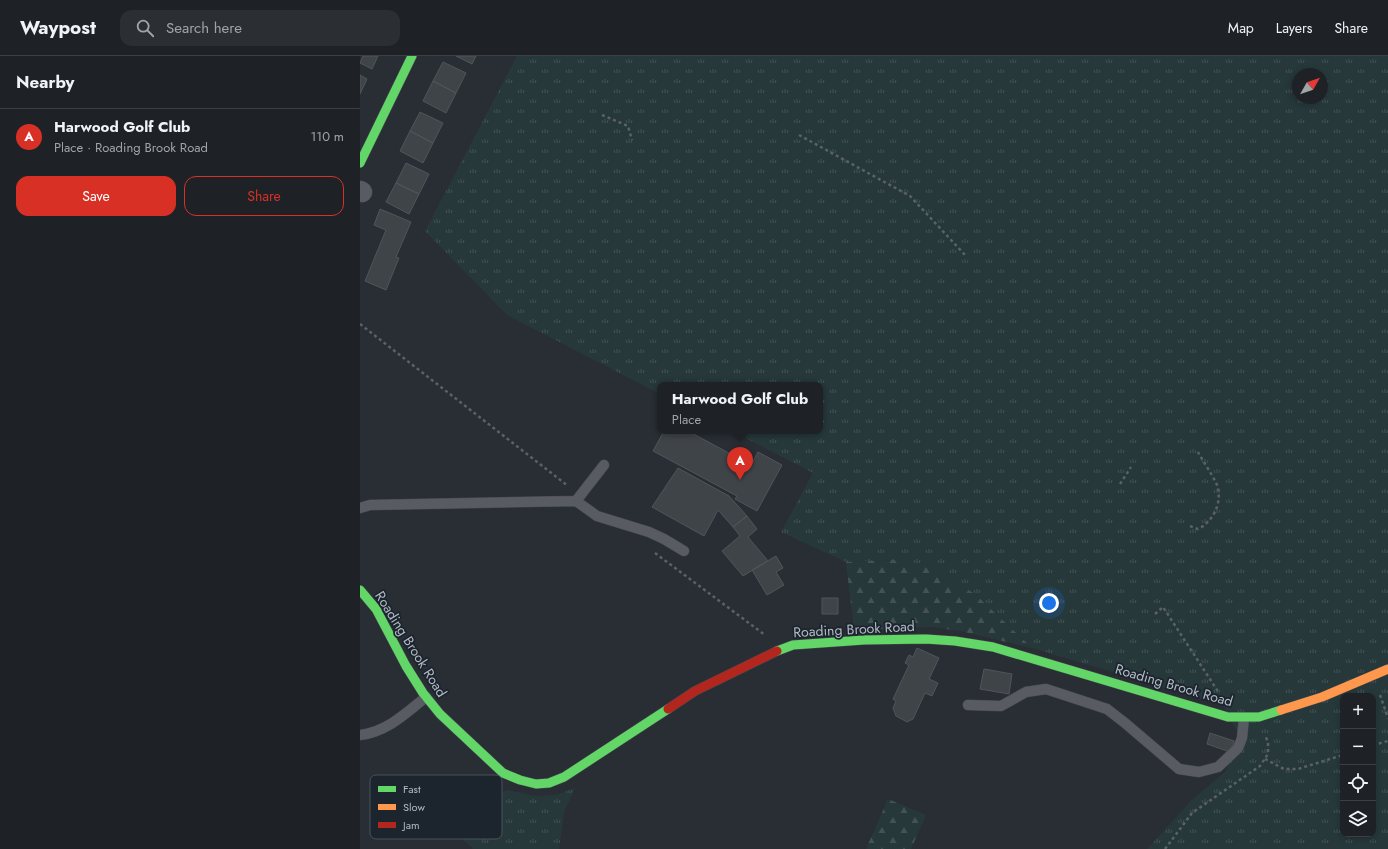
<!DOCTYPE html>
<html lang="en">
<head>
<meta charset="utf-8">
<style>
	:root { --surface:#1e2227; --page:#2b2f33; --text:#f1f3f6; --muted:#a1a4a7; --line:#3c3f44; --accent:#d93025 }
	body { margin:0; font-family:Jost,sans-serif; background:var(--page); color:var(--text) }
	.controls { position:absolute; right:12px; bottom:12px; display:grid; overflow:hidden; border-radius:8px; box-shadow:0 2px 6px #0003 }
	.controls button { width:36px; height:36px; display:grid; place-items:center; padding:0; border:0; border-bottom:1px solid var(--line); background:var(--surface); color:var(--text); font:20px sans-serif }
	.compass { position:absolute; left:932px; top:12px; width:36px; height:36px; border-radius:50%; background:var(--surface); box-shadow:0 2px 6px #0003; rotate:50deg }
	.you { position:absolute; left:689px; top:547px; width:14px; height:14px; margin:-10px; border:3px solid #fff; border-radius:50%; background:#1a73e8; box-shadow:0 0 0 6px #1a73e833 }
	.badge { display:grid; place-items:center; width:26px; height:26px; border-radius:50%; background:var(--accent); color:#fff; font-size:13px; font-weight:700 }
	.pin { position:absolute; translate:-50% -33px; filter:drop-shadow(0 1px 2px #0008) }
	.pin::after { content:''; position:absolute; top:21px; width:14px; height:12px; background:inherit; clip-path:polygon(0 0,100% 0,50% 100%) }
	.popup { position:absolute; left:297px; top:326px; width:166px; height:52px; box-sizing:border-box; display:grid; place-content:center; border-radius:8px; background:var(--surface); filter:drop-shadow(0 1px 3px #0005); font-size:13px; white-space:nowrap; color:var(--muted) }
	.popup b { font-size:15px; color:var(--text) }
	.popup::after { content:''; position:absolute; left:50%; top:100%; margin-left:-8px; border:8px solid transparent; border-top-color:var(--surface) }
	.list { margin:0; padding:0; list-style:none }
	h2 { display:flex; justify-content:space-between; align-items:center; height:52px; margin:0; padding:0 16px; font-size:17px }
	h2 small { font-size:13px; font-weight:400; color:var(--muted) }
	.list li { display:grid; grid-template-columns:26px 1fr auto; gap:12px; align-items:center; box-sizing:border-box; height:56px; padding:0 16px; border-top:1px solid var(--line) }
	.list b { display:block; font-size:15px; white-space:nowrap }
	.list p { margin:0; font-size:13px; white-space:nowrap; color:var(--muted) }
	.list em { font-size:13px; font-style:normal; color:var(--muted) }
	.actions { display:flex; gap:8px; padding:12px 16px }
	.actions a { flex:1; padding:9px 0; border:1px solid var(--accent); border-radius:12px; text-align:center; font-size:14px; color:var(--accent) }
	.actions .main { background:var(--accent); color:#fff }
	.icon { flex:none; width:22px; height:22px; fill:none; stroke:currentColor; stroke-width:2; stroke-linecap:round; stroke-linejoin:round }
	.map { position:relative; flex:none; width:1028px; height:793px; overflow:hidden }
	header { display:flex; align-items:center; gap:24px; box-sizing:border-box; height:56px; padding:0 20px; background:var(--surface); border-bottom:1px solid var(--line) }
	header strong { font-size:19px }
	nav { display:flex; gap:22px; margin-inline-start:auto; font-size:14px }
	.search { width:280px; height:36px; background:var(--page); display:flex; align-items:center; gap:10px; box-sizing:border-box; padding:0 14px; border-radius:12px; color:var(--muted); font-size:15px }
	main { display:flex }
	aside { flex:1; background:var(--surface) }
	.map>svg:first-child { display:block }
	.grass { fill:url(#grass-tufts); fill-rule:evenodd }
	.forest { fill:url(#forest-firs) }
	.building { fill:#3f4449; stroke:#50555b }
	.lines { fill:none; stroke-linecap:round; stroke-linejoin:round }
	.lane-casing { stroke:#464a4f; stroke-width:11 }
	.street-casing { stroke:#464a4f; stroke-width:21 }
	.fast-casing { stroke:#464a4f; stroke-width:10 }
	.slow-casing { stroke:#464a4f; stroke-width:10 }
	.jam-casing { stroke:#464a4f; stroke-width:10 }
	.path { stroke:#5c6166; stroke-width:2.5; stroke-dasharray:3 3; stroke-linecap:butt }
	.lane { stroke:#585c62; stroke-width:10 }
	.street { stroke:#585c62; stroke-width:20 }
	.fast { stroke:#63d668; stroke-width:9 }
	.slow { stroke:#ff974d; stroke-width:9 }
	.jam { stroke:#b3261e; stroke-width:9 }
	.labels { text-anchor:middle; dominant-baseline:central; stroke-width:3.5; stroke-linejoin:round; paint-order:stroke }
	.street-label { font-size:14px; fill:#b2bac5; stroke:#1c242e }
	.key { fill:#1c242e; stroke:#49515b; stroke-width:1 }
	.key-label { font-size:11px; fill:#b2bac5 }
</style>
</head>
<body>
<header>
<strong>Waypost</strong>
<div class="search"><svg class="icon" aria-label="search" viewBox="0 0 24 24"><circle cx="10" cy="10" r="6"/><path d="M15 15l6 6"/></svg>Search here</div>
<nav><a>Map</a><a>Layers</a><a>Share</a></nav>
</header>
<main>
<aside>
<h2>Nearby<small></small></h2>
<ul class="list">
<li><span class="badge">A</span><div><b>Harwood Golf Club</b><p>Place · Roading Brook Road</p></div><em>110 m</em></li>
</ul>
<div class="actions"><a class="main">Save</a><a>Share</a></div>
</aside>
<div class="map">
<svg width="1028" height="793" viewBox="0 0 1028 793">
	<defs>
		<pattern id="grass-tufts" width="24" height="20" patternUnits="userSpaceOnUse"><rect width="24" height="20" fill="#26383a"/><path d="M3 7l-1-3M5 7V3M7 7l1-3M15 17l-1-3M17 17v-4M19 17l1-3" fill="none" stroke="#435355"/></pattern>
		<pattern id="forest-firs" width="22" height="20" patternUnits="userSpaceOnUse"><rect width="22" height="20" fill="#26383a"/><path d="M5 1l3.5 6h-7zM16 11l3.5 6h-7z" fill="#435355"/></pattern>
	</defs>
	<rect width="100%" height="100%" fill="#282e34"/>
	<path class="grass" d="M157 0H1028V793H787L832 744 866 715 878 677 863 649 672 592 615 538 536 504 486 506 421 476 453 417 372 375H460V329H300V338L147 259 65 175ZM938 18H962V42H938ZM983 640H1013V778H983Z
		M215 732 204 756 199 793H113L99 779 146 734 175 740 196 739Z"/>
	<path class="forest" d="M536 504 573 513 615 538 672 592 600 575 571 571 494 574 486 506Z
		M528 743 566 759 551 793H506Z"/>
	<path class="building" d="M3 0H18L12 13 0 7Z
		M96 0H116L112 8Z
		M83 6 106 17 96 37 73 25Z
		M0 19 7 23 0 38Z
		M73 25 96 37 86 57 63 45Z
		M60 56 83 67 73 87 50 75Z
		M50 75 73 87 63 107 40 95Z
		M46 107 69 118 59 138 36 127Z
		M36 127 59 138 49 158 26 146Z
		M20 153 51 166 36 201 39 202 26 234 5 225 26 174 14 169Z
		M304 375H328L391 409 398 396 422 409 397 455 375 443 377 440 293 395Z
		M318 412 369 440 387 460 373 471 358 454 344 480 292 451Z
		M387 460 397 473 388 481 408 505 383 520 362 495 380 480 373 471Z
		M416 500 423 512 416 516 424 529 407 539 392 514Z
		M462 542H478V558H462Z
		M557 592 579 602 569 623 578 627 572 640 565 637 553 663 547 666 536 660 533 652 536 645 533 643 549 609 545 607 549 599 553 601Z
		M624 613 652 618 649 638 620 633Z
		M850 677 874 685 870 696 847 688Z"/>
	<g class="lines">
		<g class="lane-casing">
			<path id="lane" d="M216 445 237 460 289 476 304 483 324 495
				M0 452 10 449 216 445 244 409
				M608 649 641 650 666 636 686 633 747 653 765 667 819 713 839 716 858 711 878 692 882 682 884 662
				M0 679C27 676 46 657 66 641"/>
		</g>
		<g class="street-casing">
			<path id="street" d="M0 135 2 136"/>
		</g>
		<g class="fast-casing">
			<path id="fast" d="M0 107 52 0
				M0 534 16 553 46 610 63 637 80 658 143 717 160 724 176 728 189 727 204 721 308 653
				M417 595 433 589 504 584 566 583 595 585 633 591 868 661H899L921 654"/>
		</g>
		<g class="slow-casing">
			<path id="slow" d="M921 654 962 641 1028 613"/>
		</g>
		<g class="jam-casing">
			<path id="jam" d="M308 653 335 635 417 595"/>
		</g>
		<path class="path" d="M242 59 268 70 272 84
			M439 79 550 140 606 200
			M0 268 208 430
			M760 428 771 411
			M830 470 838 473C853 466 863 446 857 429 852 418 844 407 838 396
			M295 497 405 579
			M795 558 803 551 859 637
			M1020 639 1028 662
			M1013 689 1028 685
			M905 703 924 713H938L983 699
			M805 793 832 757 900 710 908 698V687L906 681"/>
		<use href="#lane" class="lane"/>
		<use href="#street" class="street"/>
		<use href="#fast" class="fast"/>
		<use href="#slow" class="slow"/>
		<use href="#jam" class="jam"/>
	</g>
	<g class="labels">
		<g class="street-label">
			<text transform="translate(494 573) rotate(-3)">Roading Brook Road</text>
			<text transform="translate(51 588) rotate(58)">Roading Brook Road</text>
			<text transform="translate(814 629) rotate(16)">Roading Brook Road</text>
		</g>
	</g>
	<rect x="10" y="719" width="132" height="64" rx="6" class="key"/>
	<rect x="18" y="730" width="18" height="6" fill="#63d668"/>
	<rect x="18" y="748" width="18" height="6" fill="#ff974d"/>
	<rect x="18" y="766" width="18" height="6" fill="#b3261e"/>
	<g class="key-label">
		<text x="43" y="737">Fast</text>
		<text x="43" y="755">Slow</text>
		<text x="43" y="773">Jam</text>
	</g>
</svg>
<div class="controls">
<button>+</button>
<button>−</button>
<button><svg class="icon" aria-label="locate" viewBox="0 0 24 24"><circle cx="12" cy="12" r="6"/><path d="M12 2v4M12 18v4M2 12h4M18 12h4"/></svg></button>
<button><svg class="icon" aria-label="layers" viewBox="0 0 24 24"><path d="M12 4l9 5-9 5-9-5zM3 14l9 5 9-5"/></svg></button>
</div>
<svg class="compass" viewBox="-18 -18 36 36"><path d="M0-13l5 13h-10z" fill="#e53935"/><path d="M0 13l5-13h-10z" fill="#a1a4a7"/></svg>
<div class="you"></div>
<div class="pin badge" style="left:380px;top:424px">A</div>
<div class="popup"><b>Harwood Golf Club</b>Place</div>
</div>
</main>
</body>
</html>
